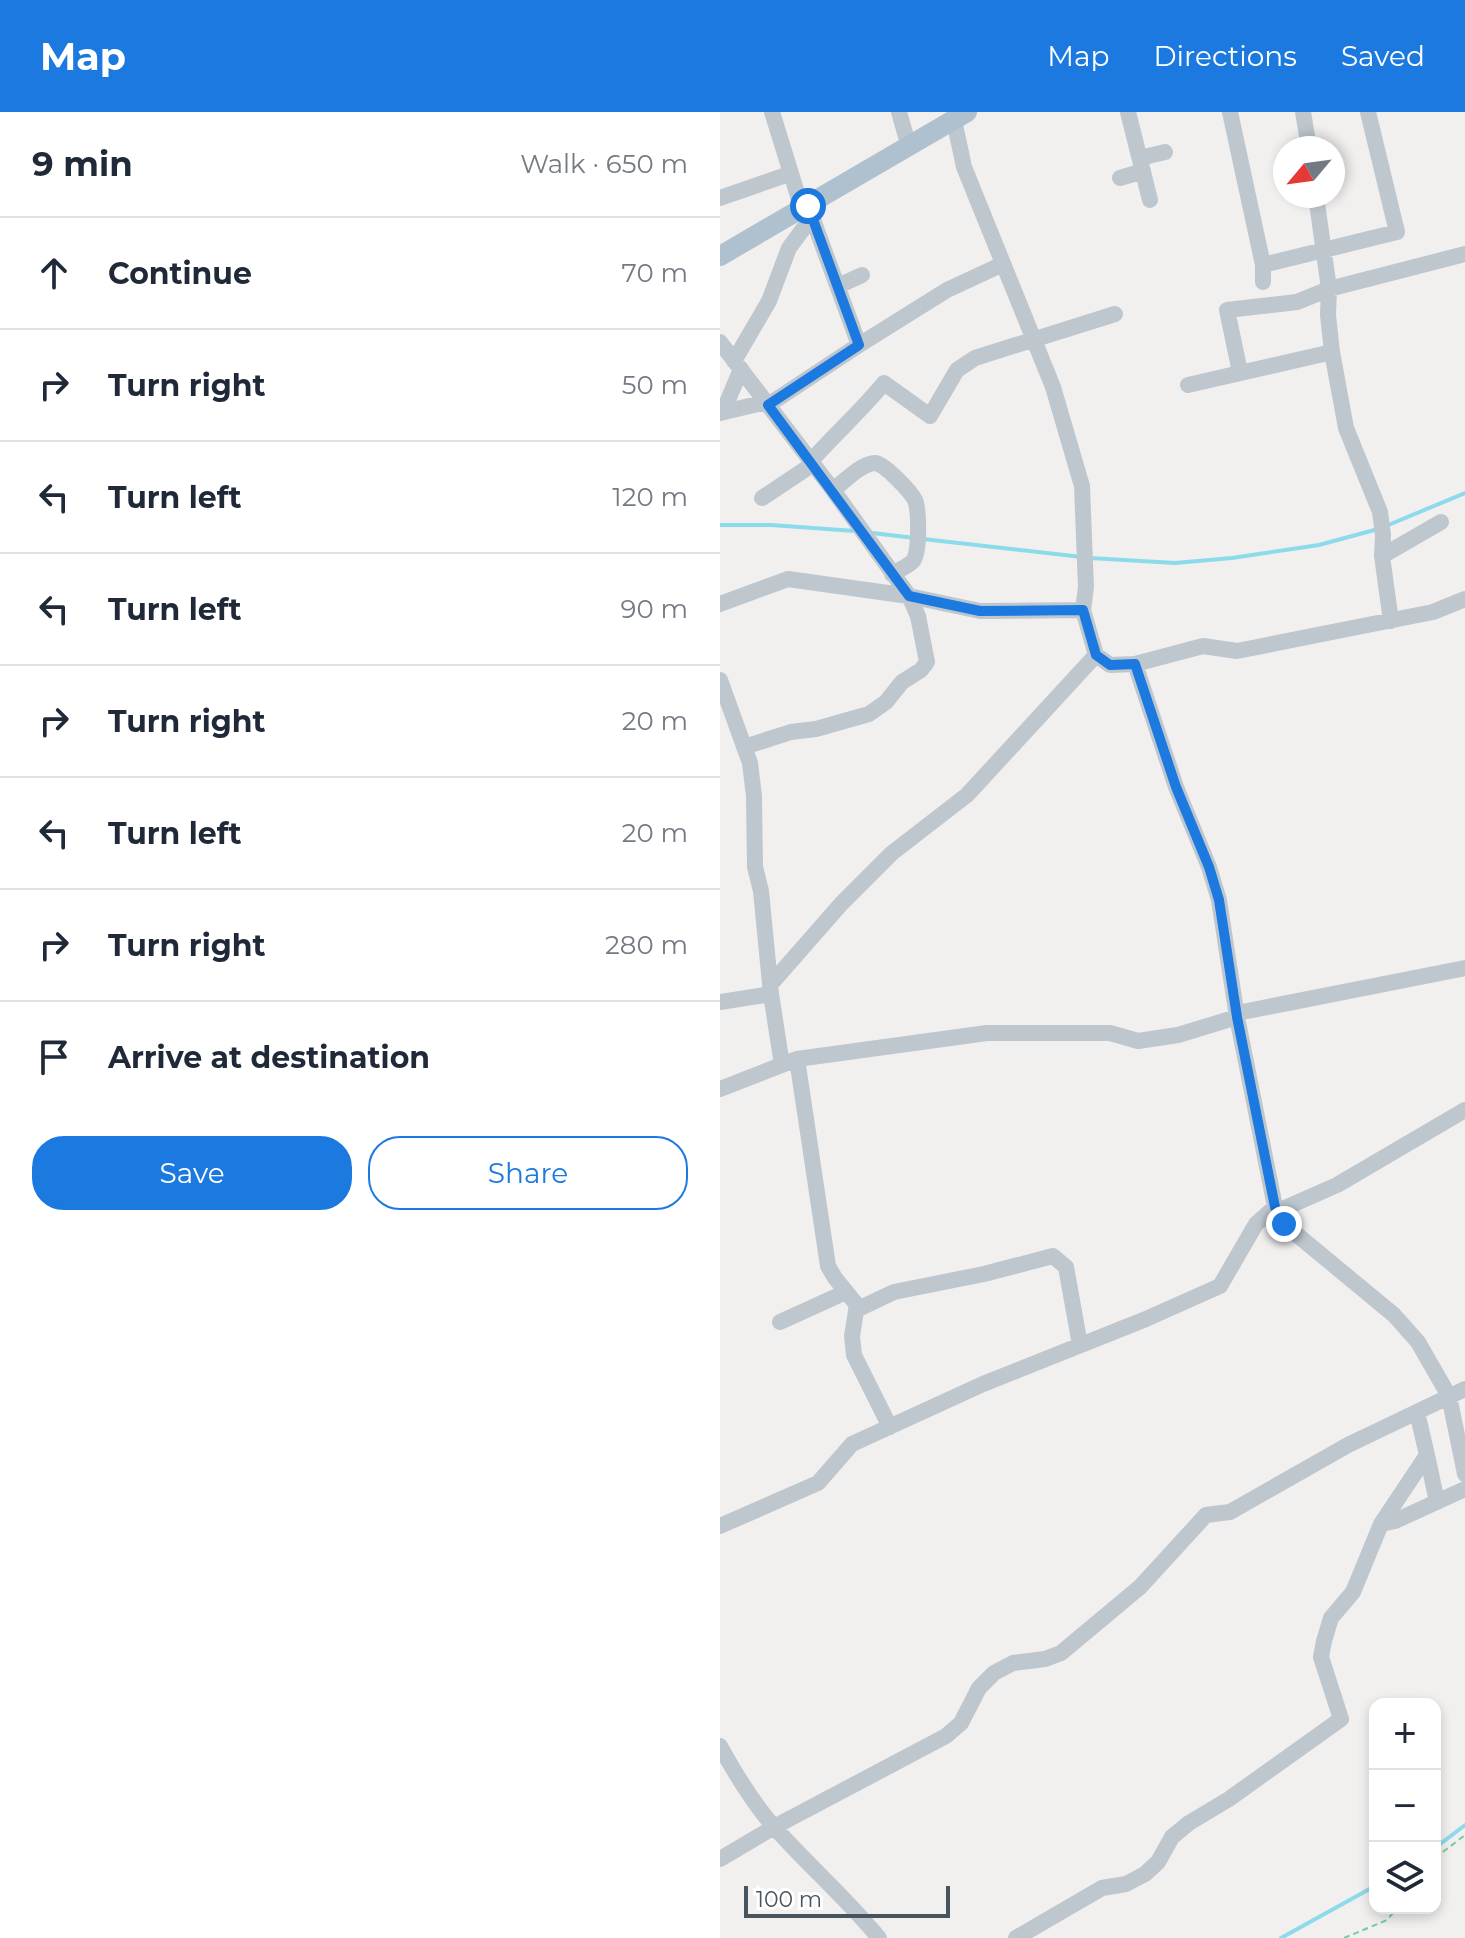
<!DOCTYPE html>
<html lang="en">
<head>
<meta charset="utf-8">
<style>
	:root { --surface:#fff; --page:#f6f6f7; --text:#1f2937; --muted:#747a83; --line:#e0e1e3; --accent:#1b79e0 }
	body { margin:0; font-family:Montserrat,sans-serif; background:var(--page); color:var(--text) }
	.controls { position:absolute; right:24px; bottom:24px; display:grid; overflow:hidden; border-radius:16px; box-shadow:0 4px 12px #0003 }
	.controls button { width:72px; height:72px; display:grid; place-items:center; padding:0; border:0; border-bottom:2px solid var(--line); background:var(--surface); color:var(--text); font:40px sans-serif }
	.compass { position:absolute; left:553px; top:24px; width:72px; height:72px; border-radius:50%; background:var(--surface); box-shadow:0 4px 12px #0003; rotate:241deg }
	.scale { position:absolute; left:24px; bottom:20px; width:206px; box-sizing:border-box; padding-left:8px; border:4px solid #48545d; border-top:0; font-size:22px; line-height:28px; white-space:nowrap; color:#48545d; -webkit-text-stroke:6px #fff; paint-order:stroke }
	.stop { position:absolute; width:24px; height:24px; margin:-18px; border:6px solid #1b79e0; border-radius:50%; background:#fff }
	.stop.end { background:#1b79e0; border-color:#fff; box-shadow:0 2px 8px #0008 }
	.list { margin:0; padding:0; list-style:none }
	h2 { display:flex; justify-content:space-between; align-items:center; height:104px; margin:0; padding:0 32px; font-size:34px }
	h2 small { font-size:26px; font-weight:400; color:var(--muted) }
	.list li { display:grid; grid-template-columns:52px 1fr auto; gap:24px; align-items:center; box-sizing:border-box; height:112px; padding:0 32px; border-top:2px solid var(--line) }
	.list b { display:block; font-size:30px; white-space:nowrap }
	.list em { font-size:26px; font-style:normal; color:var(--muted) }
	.actions { display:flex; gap:16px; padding:24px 32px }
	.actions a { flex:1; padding:18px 0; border:2px solid var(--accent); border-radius:32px; text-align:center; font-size:28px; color:var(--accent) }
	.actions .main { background:var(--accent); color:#fff }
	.icon { flex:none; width:44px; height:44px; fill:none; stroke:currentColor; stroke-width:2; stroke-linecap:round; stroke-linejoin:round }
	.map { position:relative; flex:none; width:745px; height:1826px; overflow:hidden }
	header { display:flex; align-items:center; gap:48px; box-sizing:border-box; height:112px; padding:0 40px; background:var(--accent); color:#fff }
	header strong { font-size:38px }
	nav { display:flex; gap:44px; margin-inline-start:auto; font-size:28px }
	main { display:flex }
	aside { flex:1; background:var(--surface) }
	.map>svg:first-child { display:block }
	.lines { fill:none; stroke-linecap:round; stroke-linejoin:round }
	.stream { stroke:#8cdbeb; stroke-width:4 }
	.path { stroke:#77cc9f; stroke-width:2; stroke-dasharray:6 4; stroke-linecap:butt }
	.minor { stroke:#bec7ce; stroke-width:16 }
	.major { stroke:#afc0ce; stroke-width:20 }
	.route { stroke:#1b79e0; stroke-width:10 }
</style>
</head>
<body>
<header>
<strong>Map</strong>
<nav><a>Map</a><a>Directions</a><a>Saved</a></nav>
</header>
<main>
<aside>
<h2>9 min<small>Walk · 650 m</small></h2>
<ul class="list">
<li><svg class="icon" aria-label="ahead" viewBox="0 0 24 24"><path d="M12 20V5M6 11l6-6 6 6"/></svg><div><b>Continue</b></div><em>70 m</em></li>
<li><svg class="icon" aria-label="right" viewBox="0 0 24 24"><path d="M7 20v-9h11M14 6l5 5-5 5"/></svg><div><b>Turn right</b></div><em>50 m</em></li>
<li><svg class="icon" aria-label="left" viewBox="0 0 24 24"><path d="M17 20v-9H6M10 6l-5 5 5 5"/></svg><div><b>Turn left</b></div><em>120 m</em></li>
<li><svg class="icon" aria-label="left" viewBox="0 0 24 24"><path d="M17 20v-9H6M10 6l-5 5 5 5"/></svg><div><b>Turn left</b></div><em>90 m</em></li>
<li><svg class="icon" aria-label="right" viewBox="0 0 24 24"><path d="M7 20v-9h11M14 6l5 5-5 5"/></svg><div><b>Turn right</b></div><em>20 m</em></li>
<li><svg class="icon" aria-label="left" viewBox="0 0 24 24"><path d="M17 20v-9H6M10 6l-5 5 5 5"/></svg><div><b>Turn left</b></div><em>20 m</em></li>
<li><svg class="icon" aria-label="right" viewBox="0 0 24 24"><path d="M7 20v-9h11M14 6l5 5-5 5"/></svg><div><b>Turn right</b></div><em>280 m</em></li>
<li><svg class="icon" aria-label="arrive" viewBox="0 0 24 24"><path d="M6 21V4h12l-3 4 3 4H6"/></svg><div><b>Arrive at destination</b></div></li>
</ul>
<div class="actions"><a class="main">Save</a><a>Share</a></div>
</aside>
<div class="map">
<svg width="745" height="1826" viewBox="0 0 745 1826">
	<rect width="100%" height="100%" fill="#f2efef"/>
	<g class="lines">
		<path class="stream" d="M0 413H51L135 419
			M666 414 745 381
			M152 421 195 426
			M203 427 362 445
			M370 446 455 451 512 446 599 433 658 417
			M715 1736 745 1713
			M561 1826 655 1774"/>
		<path class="path" d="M715 1746 745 1723
			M624 1826 667 1808 677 1796"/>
		<path class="minor" d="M52 0 82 97
			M179 0 189 35
			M408 0 430 88
			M510 0 543 153V170
			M583 0 589 36
			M234 8 244 55 333 275 362 374 366 475 363 498 376 543 390 553 415 552 456 675 489 755 499 788 517 905 555 1095 564 1112 674 1203 698 1230 729 1284 745 1362
			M420 46 445 40
			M400 66 423 59
			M596 84 609 177 608 203 612 240 626 316 660 400 663 423 662 444
			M0 86 69 62
			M543 153 677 120 648 0
			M118 174 142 163
			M0 230 113 378 189 484 260 499 363 498
			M139 233 227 178 283 152
			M14 249 49 189 69 136 92 105
			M520 260 507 198 577 190 609 177 745 142
			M468 273 612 240
			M48 293 139 233 88 94
			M3 300 21 257
			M0 301 46 290
			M91 349C115 322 141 299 164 271L210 304 237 258 255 246 395 202
			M113 378C124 370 140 352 155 351 164 351 191 380 195 388 199 398 200 441 193 449 189 454 178 458 172 462
			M42 386 93 352
			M0 492 68 467 189 484 198 504 207 550 201 558 182 570 166 590 149 602 96 617 71 620 24 635
			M671 509 662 444 721 410
			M415 552 483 534 517 539 713 500 745 487
			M0 568 30 651 34 684 35 755 41 779 51 882 62 953
			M50 873 121 792 172 741 247 683 376 543
			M0 890 51 882
			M517 901 745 856
			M77 947 108 1154 115 1166 137 1193 132 1224 134 1243 170 1315
			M0 977 77 947 267 921H390L418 929 458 923 517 905
			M558 1099 617 1073 745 998
			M136 1198 174 1180 264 1162 333 1144 346 1155 360 1233
			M60 1210 126 1180
			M707 1343 717 1390
			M661 1412 675 1409 745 1377
			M0 1414 98 1371 132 1332 263 1272 426 1207 500 1174 536 1112 555 1095
			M0 1634C16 1663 34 1693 56 1717 89 1754 127 1787 159 1826
			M0 1747 54 1715 226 1624 241 1611 259 1576 274 1561 293 1551 325 1547 341 1541 420 1475 486 1403 510 1400 628 1333 745 1277
			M296 1826 382 1776 406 1772 425 1762 438 1750 452 1725 469 1711 509 1687 621 1607 601 1545 604 1529 611 1506 633 1480 661 1412 707 1343 697 1300"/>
		<path class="major" d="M0 144 247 0"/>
	</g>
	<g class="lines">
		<path class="route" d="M88 94 139 233 48 293 189 484 260 499 363 498 376 543 390 553 415 552 456 675 489 755 499 788 517 905 555 1095 564 1112"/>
	</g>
</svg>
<div class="controls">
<button>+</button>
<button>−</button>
<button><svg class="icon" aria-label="layers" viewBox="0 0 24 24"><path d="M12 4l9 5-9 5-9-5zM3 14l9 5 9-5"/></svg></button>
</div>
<svg class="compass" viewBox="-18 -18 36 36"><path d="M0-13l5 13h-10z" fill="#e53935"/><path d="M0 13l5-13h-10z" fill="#747a83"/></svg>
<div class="scale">100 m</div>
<div class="stop" style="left:88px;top:94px"></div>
<div class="stop end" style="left:564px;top:1112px"></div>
</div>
</main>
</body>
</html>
